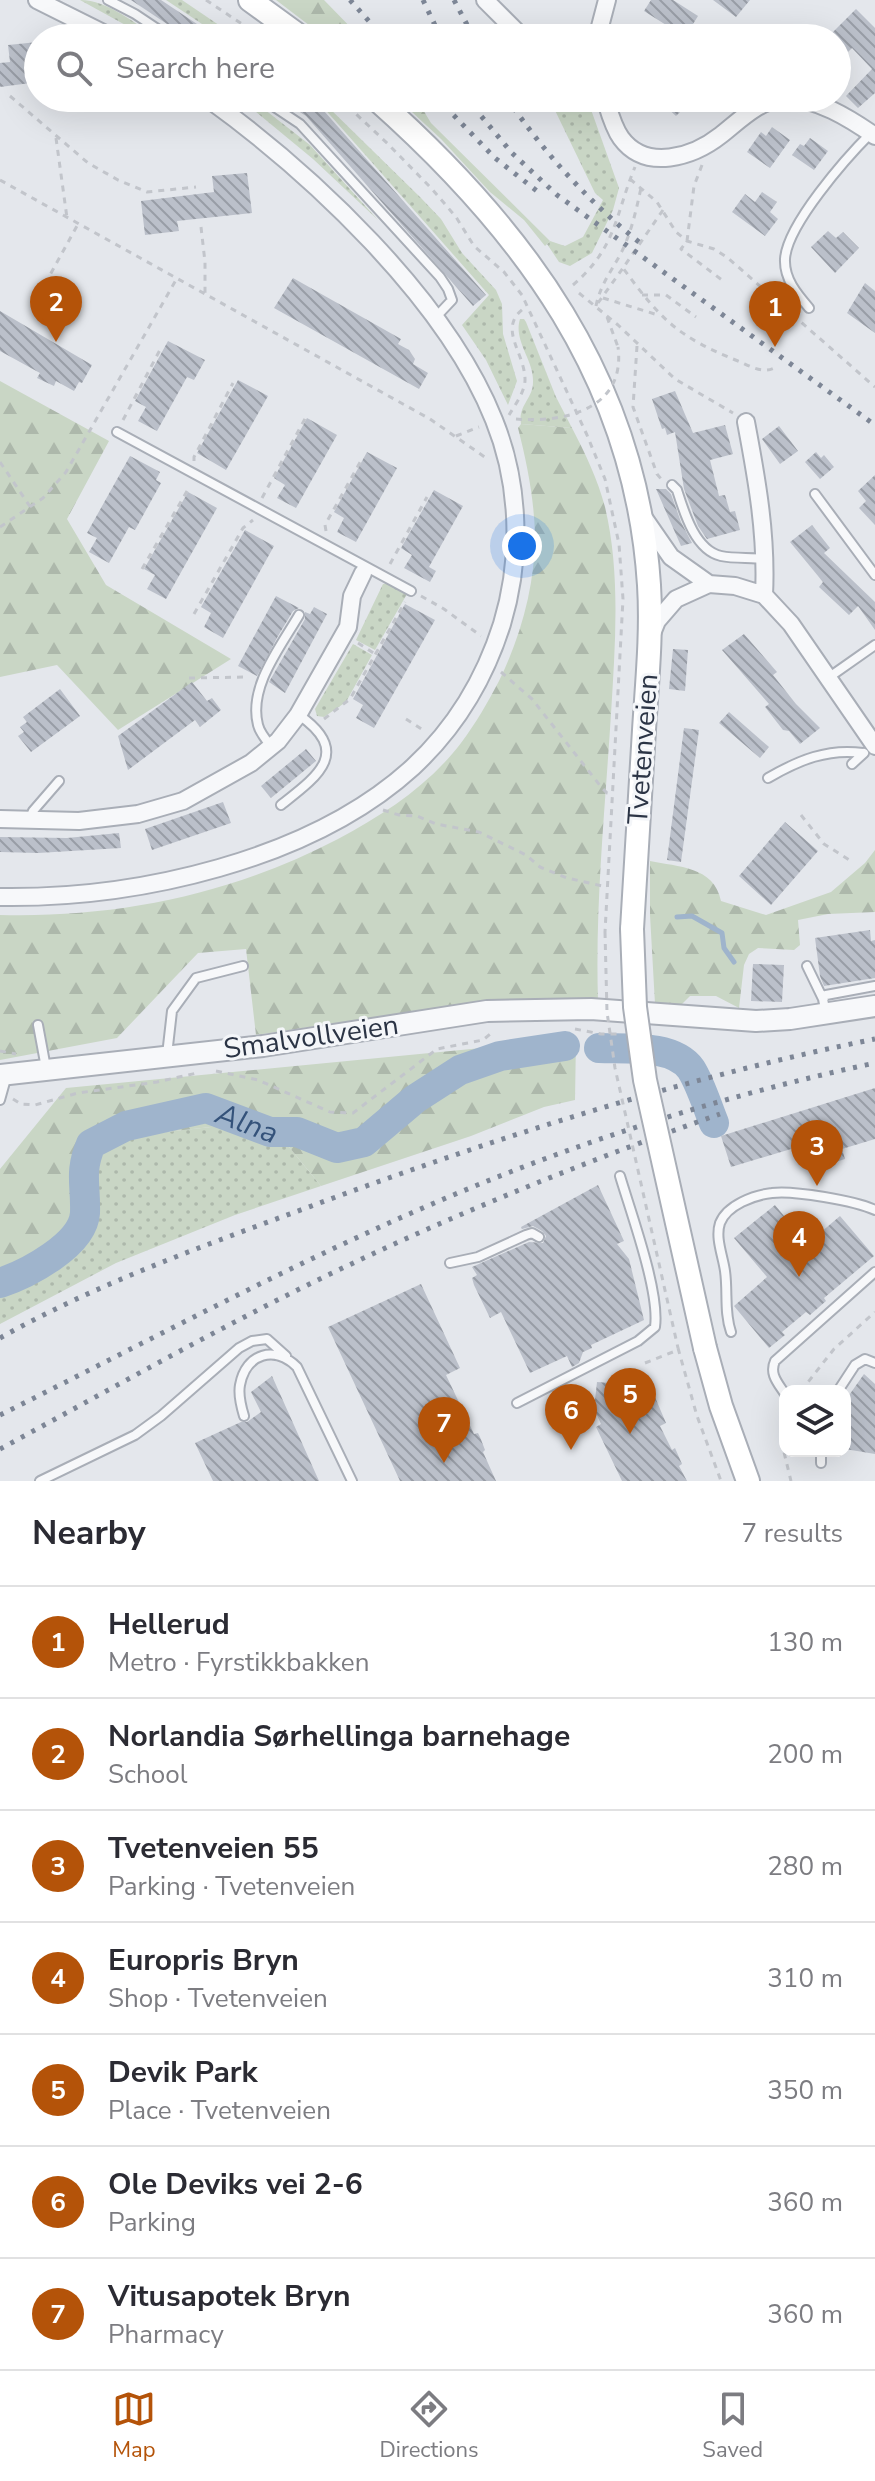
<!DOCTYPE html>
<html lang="en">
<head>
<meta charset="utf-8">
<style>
	:root { --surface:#fff; --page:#f7f7f7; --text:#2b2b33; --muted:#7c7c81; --line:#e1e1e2; --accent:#b45309 }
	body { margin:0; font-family:"Nunito Sans",sans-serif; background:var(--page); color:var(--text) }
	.controls { position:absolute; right:24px; bottom:24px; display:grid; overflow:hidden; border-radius:16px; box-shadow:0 8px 32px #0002 }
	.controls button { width:72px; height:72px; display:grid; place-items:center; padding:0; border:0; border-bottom:2px solid var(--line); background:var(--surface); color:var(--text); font:40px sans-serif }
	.you { position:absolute; left:522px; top:546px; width:28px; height:28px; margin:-20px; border:6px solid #fff; border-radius:50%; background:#1a73e8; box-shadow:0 0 0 12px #1a73e833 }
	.badge { display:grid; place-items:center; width:52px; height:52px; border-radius:50%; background:var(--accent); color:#fff; font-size:26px; font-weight:700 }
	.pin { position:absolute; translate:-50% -66px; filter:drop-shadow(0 2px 4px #0008) }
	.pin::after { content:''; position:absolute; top:42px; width:28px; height:24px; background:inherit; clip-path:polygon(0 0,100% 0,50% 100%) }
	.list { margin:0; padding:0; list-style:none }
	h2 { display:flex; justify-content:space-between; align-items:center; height:104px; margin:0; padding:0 32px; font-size:34px }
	h2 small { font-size:26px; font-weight:400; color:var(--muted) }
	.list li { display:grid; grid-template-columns:52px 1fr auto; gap:24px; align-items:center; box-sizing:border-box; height:112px; padding:0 32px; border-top:2px solid var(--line) }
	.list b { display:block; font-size:30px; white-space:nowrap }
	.list p { margin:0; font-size:26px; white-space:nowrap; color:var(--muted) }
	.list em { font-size:26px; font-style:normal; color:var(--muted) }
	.icon { flex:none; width:44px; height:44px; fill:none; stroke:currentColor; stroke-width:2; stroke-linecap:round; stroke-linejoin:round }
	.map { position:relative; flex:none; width:875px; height:1481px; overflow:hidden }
	.search { position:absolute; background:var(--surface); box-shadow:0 8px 32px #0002; left:24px; right:24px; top:24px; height:88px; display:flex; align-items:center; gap:20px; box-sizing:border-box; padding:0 28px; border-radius:44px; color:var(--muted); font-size:30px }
	.sheet { height:888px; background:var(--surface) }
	nav { display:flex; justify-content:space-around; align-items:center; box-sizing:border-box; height:112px; border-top:2px solid var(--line); background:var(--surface); font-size:22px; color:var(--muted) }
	nav a { display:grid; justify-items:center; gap:4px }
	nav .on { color:var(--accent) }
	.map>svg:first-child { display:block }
	.grass { fill:url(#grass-dots) }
	.forest { fill:url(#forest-firs) }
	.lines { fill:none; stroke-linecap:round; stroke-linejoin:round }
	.stream { stroke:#9fb4cc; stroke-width:5 }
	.river { stroke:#9fb4cc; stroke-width:30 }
	.building { fill:url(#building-back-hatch) }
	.service-casing { stroke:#a9aeb7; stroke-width:12 }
	.minor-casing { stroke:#a9aeb7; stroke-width:20 }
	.tertiary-casing { stroke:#a9aeb7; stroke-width:24 }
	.secondary-casing { stroke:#a9aeb7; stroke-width:26 }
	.path { stroke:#c2c5cb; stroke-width:3; stroke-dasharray:6 6; stroke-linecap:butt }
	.service { stroke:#f7f8fa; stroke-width:8 }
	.minor { stroke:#f7f8fa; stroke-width:16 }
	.tertiary { stroke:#f7f8fa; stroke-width:20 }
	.secondary { stroke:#fff; stroke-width:22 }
	.rail { stroke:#7d8696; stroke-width:5; stroke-dasharray:4 8; stroke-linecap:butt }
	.secondary-bridge-casing { stroke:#a9aeb7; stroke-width:26; stroke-linecap:butt }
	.path-bridge { stroke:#c2c5cb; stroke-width:3; stroke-dasharray:6 6; stroke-linecap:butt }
	.secondary-bridge { stroke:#fff; stroke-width:22 }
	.labels { text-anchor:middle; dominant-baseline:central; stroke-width:6; stroke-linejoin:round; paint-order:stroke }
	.street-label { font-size:28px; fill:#2b3445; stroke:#f4f6f9 }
	.water-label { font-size:30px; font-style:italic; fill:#34527a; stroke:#f4f6f9 }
</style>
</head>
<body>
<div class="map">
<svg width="875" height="1481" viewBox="0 0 875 1481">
	<defs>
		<pattern id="grass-dots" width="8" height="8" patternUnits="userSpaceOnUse" patternTransform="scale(2)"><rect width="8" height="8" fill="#c9d6c5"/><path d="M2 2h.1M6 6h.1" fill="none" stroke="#adb8ab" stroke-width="1.8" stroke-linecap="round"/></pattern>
		<pattern id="forest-firs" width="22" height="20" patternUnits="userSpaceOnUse" patternTransform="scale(2)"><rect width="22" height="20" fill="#c9d6c5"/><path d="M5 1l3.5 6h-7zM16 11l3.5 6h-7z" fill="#adb8ab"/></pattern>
		<pattern id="building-back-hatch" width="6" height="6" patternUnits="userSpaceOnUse" patternTransform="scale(2)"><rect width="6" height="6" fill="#bbc0ca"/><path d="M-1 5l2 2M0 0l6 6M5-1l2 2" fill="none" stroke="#989da6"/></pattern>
	</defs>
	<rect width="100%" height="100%" fill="#e4e7ec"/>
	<path class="grass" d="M80 0C108 0 135 24 158 38H149Z
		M166 0H182L238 38H223Z
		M239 98H250L310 145 378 220 313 159Z
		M315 98 322 101 421 198 441 219 462 253 496 290 502 304 503 334 517 381 508 405 486 360 462 325 489 295Z
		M549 98H584L589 104 619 188 613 210 592 253 570 266 559 262 547 244 550 241 565 246 583 237 603 200 595 193Z
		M520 319H524L526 322 556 397 572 428 521 424C518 405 533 399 533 382 534 360 513 341 520 319Z
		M390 583 407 594 375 650 356 640 383 584Z
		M353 644 372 655 346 702 324 717 317 716 315 709Z
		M220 1126 280 1136 321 1186 235 1215 116 1263 0 1324V1269L33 1266 88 1156 130 1136Z"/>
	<path class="forest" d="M276 0H324L361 38H326Z
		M397 98H416L431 123 550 241 545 246 524 220 490 192 441 139Z
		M0 381 109 441 67 519 106 585 231 659 118 730 57 665 0 677Z
		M521 424 572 428C585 453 598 480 605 507 621 574 615 646 611 714 605 810 595 905 598 1001L497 999 256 1035 246 949 198 953 117 1038 0 1060V915C118 918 233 894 338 839 385 814 429 785 461 743 476 723 488 702 499 681 521 636 535 585 535 535 534 498 527 463 518 428Z
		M875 850V912L828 914 798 920 800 945 794 950 758 948 749 954 744 965 739 1008 716 996H690L682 1004H655L650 915V861C678 867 714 866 721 901L766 915 831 892 865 863Z
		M576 1039 575 1100 544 1107 471 1136 321 1186 280 1136 220 1126 130 1136 88 1156V1224L33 1266 0 1269V1169L66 1088Z"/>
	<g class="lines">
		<path class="stream" d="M677 917 692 916 722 933 724 948 734 962"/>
		<g class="river">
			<path d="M599 1048C626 1049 673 1044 691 1069 701 1085 707 1106 714 1123"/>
			<path id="s1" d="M0 1283C27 1274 83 1245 85 1213 86 1184 79 1173 91 1144L126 1126 206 1108 270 1132H297L337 1148 364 1142 415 1099 460 1070 500 1056 565 1046"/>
		</g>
	</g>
	<path class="building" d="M131 0H161L218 38H188Z
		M651 0H673L698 16 685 37 644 11Z
		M713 0H750L736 17Z
		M856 9 875 28V93L858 108 846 96 872 69 852 48 837 63V38H827Z
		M38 42V82L0 87V63L10 62 8 45Z
		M278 98H309L317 103 486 295 473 306 306 116Z
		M673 98H694L676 116 665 106Z
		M772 127 790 140 770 168 747 152 761 132 766 136Z
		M810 138 828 151 814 170 792 155 800 144 804 146Z
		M247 173 252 213 177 221 179 231 145 235 141 201 214 192 212 176Z
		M762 192 777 202 770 212 778 219 765 236 732 212 745 194 755 202Z
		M828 231 836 238 843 232 859 248 835 273 811 247Z
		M293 278 401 339 398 344 409 350 415 359 413 364 428 373 419 389 274 308Z
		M865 283 875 291V333L847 313Z
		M0 311 92 365 82 383 79 382 74 391 56 381 54 386 37 378 40 373 0 351Z
		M168 341 205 360 194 380 187 377 157 431 138 421 146 407 135 401Z
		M238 380 268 396 226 470 197 453Z
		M675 391 693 433 725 425 733 454 710 460 719 496 725 495 730 512 735 511 740 530 707 539 698 526 684 489 675 432 667 435 665 428 662 429 652 399Z
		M307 418 337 435 296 508 277 498 285 485 274 478Z
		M779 426 798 451 780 464 762 439Z
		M367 452 397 468 356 542 337 532 344 518 334 512Z
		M816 452 821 458 824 455 834 467 820 479 805 462Z
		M130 456 160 472 156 480 161 483 135 530 129 527 109 563 89 552 97 538 87 533Z
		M875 475V525L859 508 866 501 858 491Z
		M656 489H666L671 494 681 522 692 543 681 546Z
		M434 490 463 506 429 567 436 571 430 582 404 568 412 555 401 548Z
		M188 492 217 508 166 599 147 589 155 575 144 569Z
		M812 525 830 548 824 553 875 602V630L858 606 849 615 819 587 823 582 790 542Z
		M245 530 274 546 223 638 204 627 211 613 201 607Z
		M276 596 299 608 293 611 278 636 257 676 238 666Z
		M405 604 435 620 374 728 356 718 363 705 353 699Z
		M314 607 327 614 285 693 269 682 305 619V612L310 614Z
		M744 634 777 672 773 675 796 704 820 728 800 744 789 731 783 730 765 707 769 704 722 650Z
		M673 649 688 650 685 691 669 689Z
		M192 682 207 701 212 698 221 710 200 727 195 720 128 770 118 736Z
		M60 689 80 716 31 752 18 736 24 732 20 727 27 722 23 717Z
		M729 712 769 747 760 758 719 723Z
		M684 728 699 730 681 862 667 860Z
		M306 749 316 761 271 798 261 786Z
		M223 802 231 823 152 850 145 829Z
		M785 822 818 851 771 905 739 876Z
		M119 833 121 848 38 853 0 852V837L67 838Z
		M870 930 871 941 875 940V978L824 986 820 976 815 938Z
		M753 964 784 965 782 1002 751 1001Z
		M875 1088V1139L842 1149 845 1159 820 1167 816 1157 805 1160 801 1146 731 1167 721 1136Z
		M598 1185 624 1241 617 1244 629 1259 644 1320 591 1345 592 1348 583 1352 579 1363 572 1367 567 1356 530 1373 501 1312 490 1318 474 1285 472 1278 477 1275 472 1267 529 1242 543 1243 546 1236 542 1231 533 1226 522 1229 521 1227Z
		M775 1205 807 1244 840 1216 874 1256 824 1298 826 1301 810 1315 806 1312 782 1332 785 1335 769 1348 734 1306 767 1277 734 1238Z
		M421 1284 460 1368 446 1375 474 1434 478 1433 480 1437 485 1450 483 1452 496 1481H400L328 1327Z
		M864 1374 875 1384V1454L845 1449V1401Z
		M272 1376 319 1481H213L195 1443 241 1422H247L261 1412 251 1392Z
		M646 1376 666 1423 660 1426 672 1450 675 1448 682 1464 679 1466 687 1481H622L596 1427 601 1424 591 1402 595 1400 597 1382 610 1383 614 1391Z"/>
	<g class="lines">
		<g class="service-casing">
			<path id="service" d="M108 0 135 14 171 38
				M261 98 300 124 440 277 448 289 452 300 435 318
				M809 308C797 294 784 279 785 259 787 225 846 158 871 133
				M117 432 411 591
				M672 485 677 490C684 512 695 550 721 556 735 559 751 557 765 559
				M815 494 875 575
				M828 678 875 645
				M271 746C266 740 260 733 258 725 248 687 281 646 299 615
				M852 764 864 753
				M768 778C799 760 828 748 863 753
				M281 805C318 776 352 752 299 715
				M29 821 33 811 59 781
				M807 966 823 999
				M826 1014 823 999 826 995 875 986
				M38 1025 46 1068
				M167 1055 172 1011 196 978 243 966
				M0 1100 7 1075
				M450 1263 478 1257 526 1235 532 1233 539 1237
				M731 1332C724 1312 728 1292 725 1271 723 1256 715 1238 720 1223 727 1205 754 1195 772 1193 793 1190 856 1201 875 1210
				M838 1391 855 1365 865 1359 875 1363
				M785 1394C778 1383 769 1374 775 1361L875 1272
				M517 1403 638 1341 655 1327C660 1292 631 1213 620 1176
				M244 1416C241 1406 238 1395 240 1385 246 1353 275 1345 297 1367L352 1481
				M821 1463V1451
				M40 1481 135 1435 161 1416 239 1348 252 1341 267 1339 286 1356"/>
		</g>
		<g class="minor-casing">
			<path id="minor" d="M37 0 113 38
				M485 0 523 38
				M597 38 607 0
				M605 98C609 111 613 127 621 138 646 172 693 157 721 135 739 121 760 99 785 98 817 98 849 118 875 136
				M746 422C757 480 767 536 764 595
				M644 518 671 557 709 584
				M651 636 657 621 676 599 709 584 735 586 764 595 791 624 875 746
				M0 819 79 821 138 814 183 801 251 763 278 741 298 715 348 627 352 596 363 573
				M0 897C136 899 310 861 413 767 455 728 485 678 502 624 522 558 520 484 494 420 446 299 311 173 207 98"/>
		</g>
		<g class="tertiary-casing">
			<path id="tertiary" d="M0 1075 263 1046 487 1011 591 1009 756 1021 790 1019 875 1006"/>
		</g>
		<g class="secondary-casing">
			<path id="secondary" d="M250 0 302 38
				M375 98C524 230 636 380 649 585 652 633 647 682 644 730 640 796 636 863 632 929
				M705 1348 721 1406 748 1481"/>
		</g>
		<path class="path" d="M206 0 263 38
			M10 96 88 163 118 180 147 192 196 187
			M339 98 388 144 432 189 456 217 474 246 504 272 522 295 587 435 605 479 619 544 623 599 605 932
			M56 138 67 218
			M702 165 694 186 687 241 681 249 722 280
			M630 179 657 202 676 232 687 241 714 249 728 258 875 387
			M0 180 430 419 489 460
			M663 210 623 268C661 320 678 337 738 361 750 366 762 374 774 368
			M201 227 205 262V294
			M45 284 78 224
			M573 285C617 247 615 215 635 167
			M579 293 618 325 675 379 733 413
			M642 295H666L696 317
			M603 298 658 315
			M598 303 623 268
			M596 306C600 286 610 273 620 255 631 234 636 211 641 188
			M607 317 618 347
			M780 327 790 312
			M637 346 633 407 657 474 662 480
			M509 415C515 405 524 393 525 381 526 353 495 327 526 307
			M123 420 162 346
			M456 436 479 427
			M194 461V457L233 383
			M0 462 31 508
			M262 498 307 415
			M0 527 43 498 66 472 176 280
			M326 531 325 525 363 457
			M390 564 427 497
			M142 569 190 486
			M421 596 444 609 481 636
			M194 614 243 528 253 520
			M358 643 375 654
			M501 672 532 699 602 788 607 793 613 794
			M189 678 249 677
			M324 719 350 699 405 602
			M406 719 426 732
			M383 810 399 815 417 816 436 824 479 832 526 855 540 867 567 878 607 887
			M801 815 824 844 851 861
			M575 1029 601 1034H619
			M0 1051 16 1054
			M216 1071 258 1080 330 1112 353 1113 437 1049 483 1040 494 1031
			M13 1099 21 1104 35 1105 78 1093 157 1082 197 1073
			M678 1348 697 1416 721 1481
			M645 1363 678 1350
			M801 1391 834 1349 875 1312
			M785 1429 782 1444 791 1481"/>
		<use href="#service" class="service"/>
		<use href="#minor" class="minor"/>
		<use href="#tertiary" class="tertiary"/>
		<use href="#secondary" class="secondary"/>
		<path class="rail" d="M350 0 384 38
			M423 0 441 38
			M454 0 474 38
			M437 98 495 158 542 195
			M466 98 512 153 557 195 875 425
			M507 98C544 153 588 201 639 242
			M0 1338C96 1284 203 1246 306 1208 492 1139 681 1078 875 1039
			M0 1415C157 1337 313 1252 475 1186 605 1133 739 1092 875 1063
			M0 1449C115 1387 230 1321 349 1265 469 1208 595 1158 720 1114"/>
		<g class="secondary-bridge-casing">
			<path id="secondary-bridge" d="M632 929 635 1007 645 1080 705 1348"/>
		</g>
		<path class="path-bridge" d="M516 419C565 423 626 409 618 347
			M605 932 607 1012 615 1068 678 1348"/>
		<use href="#secondary-bridge" class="secondary-bridge"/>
	</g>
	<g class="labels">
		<g class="street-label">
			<text transform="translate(643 749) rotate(-86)">Tvetenveien</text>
			<text transform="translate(311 1037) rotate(-8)">Smalvollveien</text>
		</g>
		<g class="water-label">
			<text stroke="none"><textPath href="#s1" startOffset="350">Alna</textPath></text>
		</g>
	</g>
</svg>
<div class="controls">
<button><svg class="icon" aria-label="layers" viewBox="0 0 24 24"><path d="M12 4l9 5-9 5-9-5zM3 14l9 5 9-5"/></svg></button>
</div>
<div class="you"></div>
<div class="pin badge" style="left:775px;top:347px">1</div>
<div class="pin badge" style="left:56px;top:342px">2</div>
<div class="pin badge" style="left:817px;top:1186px">3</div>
<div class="pin badge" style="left:799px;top:1277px">4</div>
<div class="pin badge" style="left:630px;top:1434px">5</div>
<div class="pin badge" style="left:571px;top:1450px">6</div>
<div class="pin badge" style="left:444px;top:1463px">7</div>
<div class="search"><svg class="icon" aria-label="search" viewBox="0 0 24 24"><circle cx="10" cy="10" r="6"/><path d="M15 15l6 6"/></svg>Search here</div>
</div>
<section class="sheet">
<h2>Nearby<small>7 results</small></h2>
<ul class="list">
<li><span class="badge">1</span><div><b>Hellerud</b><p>Metro · Fyrstikkbakken</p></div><em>130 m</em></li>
<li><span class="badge">2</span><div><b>Norlandia Sørhellinga barnehage</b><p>School</p></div><em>200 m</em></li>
<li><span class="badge">3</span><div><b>Tvetenveien 55</b><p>Parking · Tvetenveien</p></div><em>280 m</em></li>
<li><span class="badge">4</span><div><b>Europris Bryn</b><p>Shop · Tvetenveien</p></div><em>310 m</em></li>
<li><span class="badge">5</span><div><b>Devik Park</b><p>Place · Tvetenveien</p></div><em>350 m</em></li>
<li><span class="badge">6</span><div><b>Ole Deviks vei 2-6</b><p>Parking</p></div><em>360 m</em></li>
<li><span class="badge">7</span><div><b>Vitusapotek Bryn</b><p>Pharmacy</p></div><em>360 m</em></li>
</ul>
</section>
<nav>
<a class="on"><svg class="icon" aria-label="map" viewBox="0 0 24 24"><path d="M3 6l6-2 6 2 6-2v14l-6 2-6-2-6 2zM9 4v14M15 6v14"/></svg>Map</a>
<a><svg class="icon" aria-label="directions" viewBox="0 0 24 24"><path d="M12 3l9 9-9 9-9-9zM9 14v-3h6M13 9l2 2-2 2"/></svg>Directions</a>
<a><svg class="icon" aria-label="saved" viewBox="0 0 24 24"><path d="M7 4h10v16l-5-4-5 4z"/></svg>Saved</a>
</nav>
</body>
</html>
